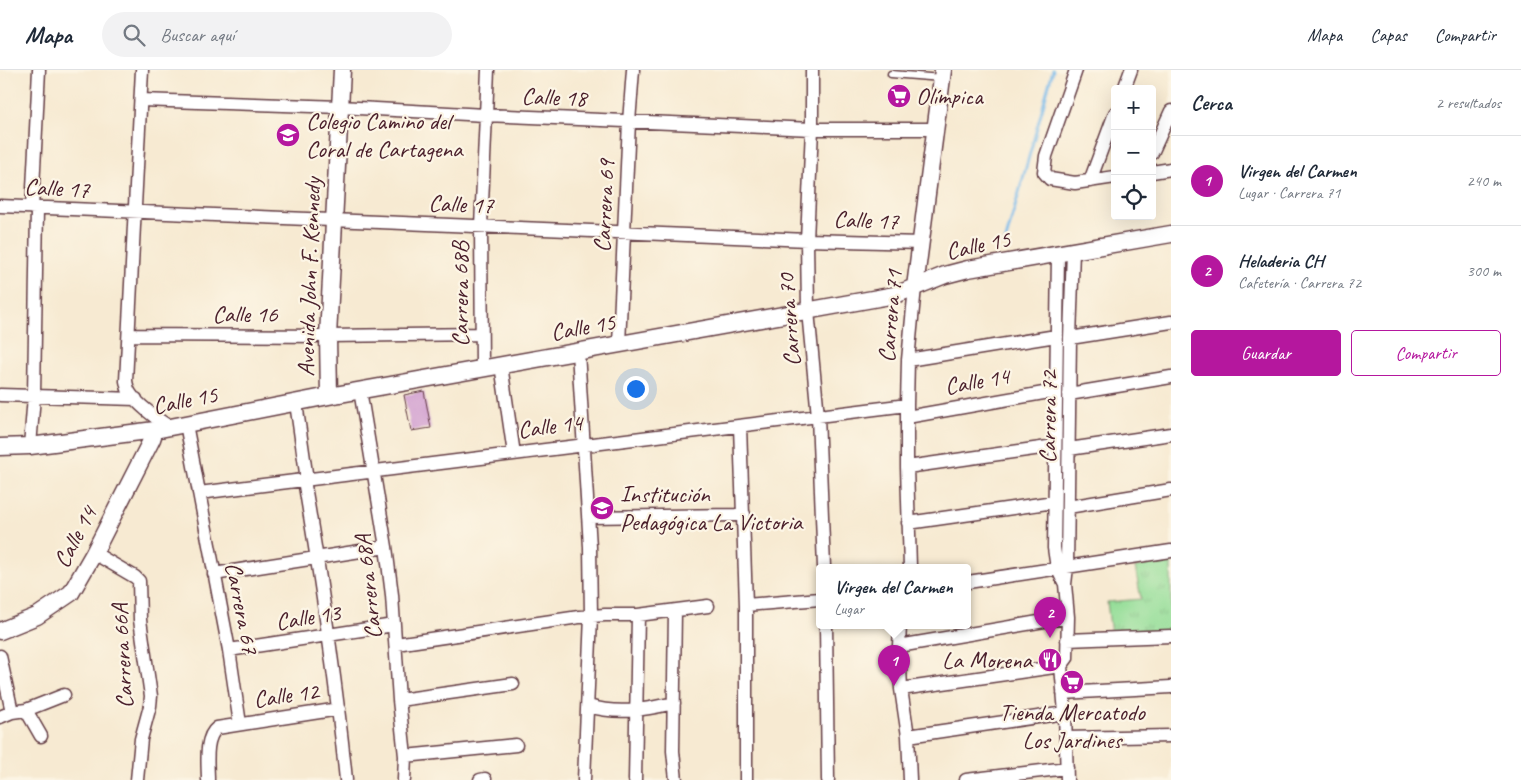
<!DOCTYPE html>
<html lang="es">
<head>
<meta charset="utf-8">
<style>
	:root { --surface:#fff; --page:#f2f2f3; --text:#1f2937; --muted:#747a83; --line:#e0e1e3; --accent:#b5179e }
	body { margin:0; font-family:Caveat,sans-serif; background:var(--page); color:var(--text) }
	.controls { position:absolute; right:15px; top:15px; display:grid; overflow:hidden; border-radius:5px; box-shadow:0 5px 20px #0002 }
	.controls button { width:45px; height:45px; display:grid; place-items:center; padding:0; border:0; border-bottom:1px solid var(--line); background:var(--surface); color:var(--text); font:25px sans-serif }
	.you { position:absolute; left:635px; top:318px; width:18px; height:18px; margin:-12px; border:4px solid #fff; border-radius:50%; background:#1a73e8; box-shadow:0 0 0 8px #1a73e833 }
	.badge { display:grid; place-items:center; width:32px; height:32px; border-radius:50%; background:var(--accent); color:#fff; font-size:16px; font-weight:700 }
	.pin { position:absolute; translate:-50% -41px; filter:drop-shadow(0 1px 2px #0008) }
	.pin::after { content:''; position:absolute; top:26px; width:18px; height:15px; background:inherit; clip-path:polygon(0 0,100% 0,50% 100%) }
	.popup { position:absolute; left:816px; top:494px; width:155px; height:65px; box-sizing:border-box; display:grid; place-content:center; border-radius:5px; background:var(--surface); filter:drop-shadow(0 1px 4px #0005); font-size:16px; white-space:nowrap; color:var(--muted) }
	.popup b { font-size:19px; color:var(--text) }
	.popup::after { content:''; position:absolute; left:50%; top:100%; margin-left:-10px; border:10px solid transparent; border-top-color:var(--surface) }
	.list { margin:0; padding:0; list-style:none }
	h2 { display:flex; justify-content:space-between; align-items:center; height:65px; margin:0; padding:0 20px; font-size:21px }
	h2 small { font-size:16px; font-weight:400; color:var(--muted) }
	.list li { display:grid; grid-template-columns:32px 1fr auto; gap:15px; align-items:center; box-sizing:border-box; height:90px; padding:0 20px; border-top:1px solid var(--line) }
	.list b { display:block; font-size:19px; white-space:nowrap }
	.list p { margin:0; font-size:16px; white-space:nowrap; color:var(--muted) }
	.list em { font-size:16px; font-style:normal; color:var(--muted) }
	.actions { display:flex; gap:10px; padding:15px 20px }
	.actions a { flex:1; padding:11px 0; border:1px solid var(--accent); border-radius:5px; text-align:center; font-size:18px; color:var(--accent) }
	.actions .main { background:var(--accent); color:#fff }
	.icon { flex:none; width:28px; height:28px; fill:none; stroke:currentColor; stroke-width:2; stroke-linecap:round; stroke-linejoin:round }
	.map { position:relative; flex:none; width:1171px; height:710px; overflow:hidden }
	header { display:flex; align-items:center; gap:30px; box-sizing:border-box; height:70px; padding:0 25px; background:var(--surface); border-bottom:1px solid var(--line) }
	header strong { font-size:24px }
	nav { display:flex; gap:28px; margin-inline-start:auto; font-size:18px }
	.search { width:350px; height:45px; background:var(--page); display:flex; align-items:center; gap:12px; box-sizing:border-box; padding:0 18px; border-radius:28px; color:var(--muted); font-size:19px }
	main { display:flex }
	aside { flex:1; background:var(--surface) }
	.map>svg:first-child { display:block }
	.park { fill:url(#park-tufts); stroke:#707e62 }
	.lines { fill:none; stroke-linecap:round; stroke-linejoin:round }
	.stream { stroke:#75b8ea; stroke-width:3 }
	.building { fill:#cb93ce }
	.service-casing { stroke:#643d44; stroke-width:9 }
	.minor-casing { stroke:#643d44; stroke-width:15 }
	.tertiary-casing { stroke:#643d44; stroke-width:19 }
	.service { stroke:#fff; stroke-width:6 }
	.minor { stroke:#fff; stroke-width:12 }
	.tertiary { stroke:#fff; stroke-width:16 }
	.labels { text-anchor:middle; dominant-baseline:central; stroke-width:4.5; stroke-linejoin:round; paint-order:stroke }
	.poi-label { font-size:24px; fill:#4a1f2b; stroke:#fcf5e5; text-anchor:start }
	.street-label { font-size:24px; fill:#4a1f2b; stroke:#fcf5e5 }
</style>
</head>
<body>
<header>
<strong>Mapa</strong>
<div class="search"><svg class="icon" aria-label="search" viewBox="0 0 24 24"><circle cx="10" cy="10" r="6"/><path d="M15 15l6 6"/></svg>Buscar aquí</div>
<nav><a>Mapa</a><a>Capas</a><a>Compartir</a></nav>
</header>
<main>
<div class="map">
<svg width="1171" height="710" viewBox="0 0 1171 710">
	<defs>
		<pattern id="park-tufts" width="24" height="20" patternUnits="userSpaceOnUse" patternTransform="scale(1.25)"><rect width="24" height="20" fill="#95de99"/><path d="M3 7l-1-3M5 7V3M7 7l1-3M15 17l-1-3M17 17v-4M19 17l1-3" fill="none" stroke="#82be84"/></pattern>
	</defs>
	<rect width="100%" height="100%" fill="#fcf5e5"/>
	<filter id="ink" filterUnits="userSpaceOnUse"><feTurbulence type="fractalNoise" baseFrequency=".02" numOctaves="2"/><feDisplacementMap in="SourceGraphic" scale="10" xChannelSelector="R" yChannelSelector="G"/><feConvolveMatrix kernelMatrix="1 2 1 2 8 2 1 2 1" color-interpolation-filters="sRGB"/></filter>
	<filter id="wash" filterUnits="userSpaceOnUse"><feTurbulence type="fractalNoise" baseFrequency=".0096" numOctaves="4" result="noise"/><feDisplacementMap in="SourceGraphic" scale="20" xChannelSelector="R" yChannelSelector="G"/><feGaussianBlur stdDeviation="1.12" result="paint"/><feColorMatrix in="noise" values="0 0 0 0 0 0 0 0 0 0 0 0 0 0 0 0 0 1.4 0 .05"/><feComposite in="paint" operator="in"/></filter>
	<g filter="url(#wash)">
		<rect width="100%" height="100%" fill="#f7ead2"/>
		<path class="park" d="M1171 491V562L1111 565 1107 532 1141 529 1135 497Z"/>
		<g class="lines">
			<path class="stream" d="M1005 173 1053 0"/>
		</g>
		<g id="blocks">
			<path class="building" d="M424 321 431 358 411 361 404 325Z"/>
		</g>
	</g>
	<g filter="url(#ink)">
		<use href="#blocks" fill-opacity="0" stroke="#643d44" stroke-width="1"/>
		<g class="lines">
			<g class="service-casing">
				<path id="service" d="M891 4 942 8"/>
			</g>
			<g class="minor-casing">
				<path id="minor" d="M142 0 126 311C127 315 127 319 130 323 136 333 159 351 170 357
					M812 0V59L807 170 808 241 818 346 824 497
					M1076 0 1046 86 1044 102 1050 109 1075 113 1115 107
					M1124 19 1131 0
					M141 30 340 37 485 45 812 59H935
					M1152 83 1171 41
					M1152 102 1171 99
					M1090 111 1115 43
					M0 136 807 170 921 173
					M32 138 39 0
					M1058 184 1054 478 1057 498 1065 514
					M129 265 328 266 481 264
					M1070 268 1171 252
					M619 274 629 52 633 0
					M578 282 590 477 591 546 584 710
					M908 290 1056 266
					M501 295 514 384
					M482 299 481 156 488 0
					M360 320 386 477 392 525 399 630 405 686 404 710
					M1069 324 1171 307
					M0 325 136 329
					M296 333 307 410
					M907 347 1055 321
					M186 354 229 580 240 654
					M740 356 746 535V710
					M30 376 34 326 37 139
					M1069 379 1171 364
					M907 397 1055 376
					M304 410C321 510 336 609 346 710
					M199 423 907 335
					M1068 437 1171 420
					M588 447 736 445 744 444
					M908 453 1054 432
					M94 483 135 507 139 511 140 550 151 626 150 636 141 669 137 710
					M910 497 907 397V335L908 290 915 217
					M214 504 386 477
					M968 512 1171 481
					M746 535 820 529
					M675 541 673 681 676 710
					M826 555 828 710
					M900 555 899 576 901 619 908 666 910 710
					M1067 570 1171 566
					M396 574 579 547 605 545H638L708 536
					M899 576 1068 547
					M229 580 394 555
					M0 586 12 642
					M901 619 1061 596
					M1063 623 1171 617
					M399 630 513 614
					M588 636C619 645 643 640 674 633
					M26 640 41 666
					M0 647 12 642 26 640 64 625
					M908 666 1065 643
					M1066 668 1171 666
					M405 686 516 675
					M208 710C208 695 204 668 217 658L339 639
					M480 710 485 709
					M635 710 638 545
					M966 710 1067 698
					M1067 710 1065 643 1061 596 1067 588 1068 547 1065 514 1067 497 1070 268 1073 181"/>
			</g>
			<g class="tertiary-casing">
				<path id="tertiary" d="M915 217 943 0
					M329 326 328 266 342 0
					M0 377 30 376 155 360 329 326 895 225 945 205 968 199 1171 164
					M0 561 37 546 71 523 94 483 152 369 155 360"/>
			</g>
			<use href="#service" class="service"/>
			<use href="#minor" class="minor"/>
			<use href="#tertiary" class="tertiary"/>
		</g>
	</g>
	<defs>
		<g id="supermarket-disc" transform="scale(1.25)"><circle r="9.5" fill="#b5179e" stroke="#fcf5e5"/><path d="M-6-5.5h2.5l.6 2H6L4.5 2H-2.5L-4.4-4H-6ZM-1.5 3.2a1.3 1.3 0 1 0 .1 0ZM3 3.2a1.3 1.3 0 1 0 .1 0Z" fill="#fff"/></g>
		<g id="school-disc" transform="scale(1.25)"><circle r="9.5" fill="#b5179e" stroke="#fcf5e5"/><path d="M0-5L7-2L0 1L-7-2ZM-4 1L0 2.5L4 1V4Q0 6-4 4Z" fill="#fff"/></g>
		<g id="restaurant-disc" transform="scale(1.25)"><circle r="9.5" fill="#b5179e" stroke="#fcf5e5"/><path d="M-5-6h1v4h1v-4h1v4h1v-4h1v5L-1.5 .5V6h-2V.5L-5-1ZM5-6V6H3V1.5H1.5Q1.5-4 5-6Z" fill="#fff"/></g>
	</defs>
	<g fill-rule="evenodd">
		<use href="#supermarket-disc" x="899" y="26"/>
		<use href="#school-disc" x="288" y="65"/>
		<use href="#school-disc" x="602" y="438"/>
		<use href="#restaurant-disc" x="1050" y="590"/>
		<use href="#supermarket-disc" x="1072" y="612"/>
	</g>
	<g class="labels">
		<g class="poi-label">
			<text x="916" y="26">Olímpica</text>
			<text x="306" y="51">Colegio Camino del<tspan x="306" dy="28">Coral de Cartagena</tspan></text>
			<text x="620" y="424">Institución<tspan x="620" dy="28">Pedagógica La Victoria</tspan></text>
			<text x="1032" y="590" text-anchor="end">La Morena</text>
			<text x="1072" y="642" text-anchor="middle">Tienda Mercatodo<tspan x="1072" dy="28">Los Jardines</tspan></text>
		</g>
		<g class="street-label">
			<text transform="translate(554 27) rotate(2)">Calle 18</text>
			<text transform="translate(57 118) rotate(3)">Calle 17</text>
			<text transform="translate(461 134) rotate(2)">Calle 17</text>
			<text transform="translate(604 136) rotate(-87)">Carrera 69</text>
			<text transform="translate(866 150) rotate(2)">Calle 17</text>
			<text transform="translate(978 175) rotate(-12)">Calle 15</text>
			<text transform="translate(309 207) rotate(-88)">Avenida John F. Kennedy</text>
			<text transform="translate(460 224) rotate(-90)">Carrera 68B</text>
			<text x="245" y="244">Calle 16</text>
			<text transform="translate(890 246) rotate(-85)">Carrera 71</text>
			<text transform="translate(789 250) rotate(-94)">Carrera 70</text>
			<text transform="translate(583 257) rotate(-10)">Calle 15</text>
			<text transform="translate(977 311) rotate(-10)">Calle 14</text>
			<text transform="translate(185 330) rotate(-11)">Calle 15</text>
			<text transform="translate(1048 347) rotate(-89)">Carrera 72</text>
			<text transform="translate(550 356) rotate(-7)">Calle 14</text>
			<text transform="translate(75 467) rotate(-62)">Calle 14</text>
			<text transform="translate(368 517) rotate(-96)">Carrera 68A</text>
			<text transform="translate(242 538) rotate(79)">Carrera 67</text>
			<text transform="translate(308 547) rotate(-9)">Calle 13</text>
			<text transform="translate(122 586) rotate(-93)">Carrera 66A</text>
			<text transform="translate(286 625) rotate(-8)">Calle 12</text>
		</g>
	</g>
</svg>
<div class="controls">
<button>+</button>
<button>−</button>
<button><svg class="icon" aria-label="locate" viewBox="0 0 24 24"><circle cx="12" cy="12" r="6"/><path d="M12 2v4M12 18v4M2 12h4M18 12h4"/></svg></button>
</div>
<div class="you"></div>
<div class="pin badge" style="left:894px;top:616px">1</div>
<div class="popup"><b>Virgen del Carmen</b>Lugar</div>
<div class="pin badge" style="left:1050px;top:568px">2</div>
</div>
<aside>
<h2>Cerca<small>2 resultados</small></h2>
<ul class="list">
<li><span class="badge">1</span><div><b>Virgen del Carmen</b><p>Lugar · Carrera 71</p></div><em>240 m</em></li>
<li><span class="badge">2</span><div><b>Heladeria CH</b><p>Cafetería · Carrera 72</p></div><em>300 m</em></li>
</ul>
<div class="actions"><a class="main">Guardar</a><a>Compartir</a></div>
</aside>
</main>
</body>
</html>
